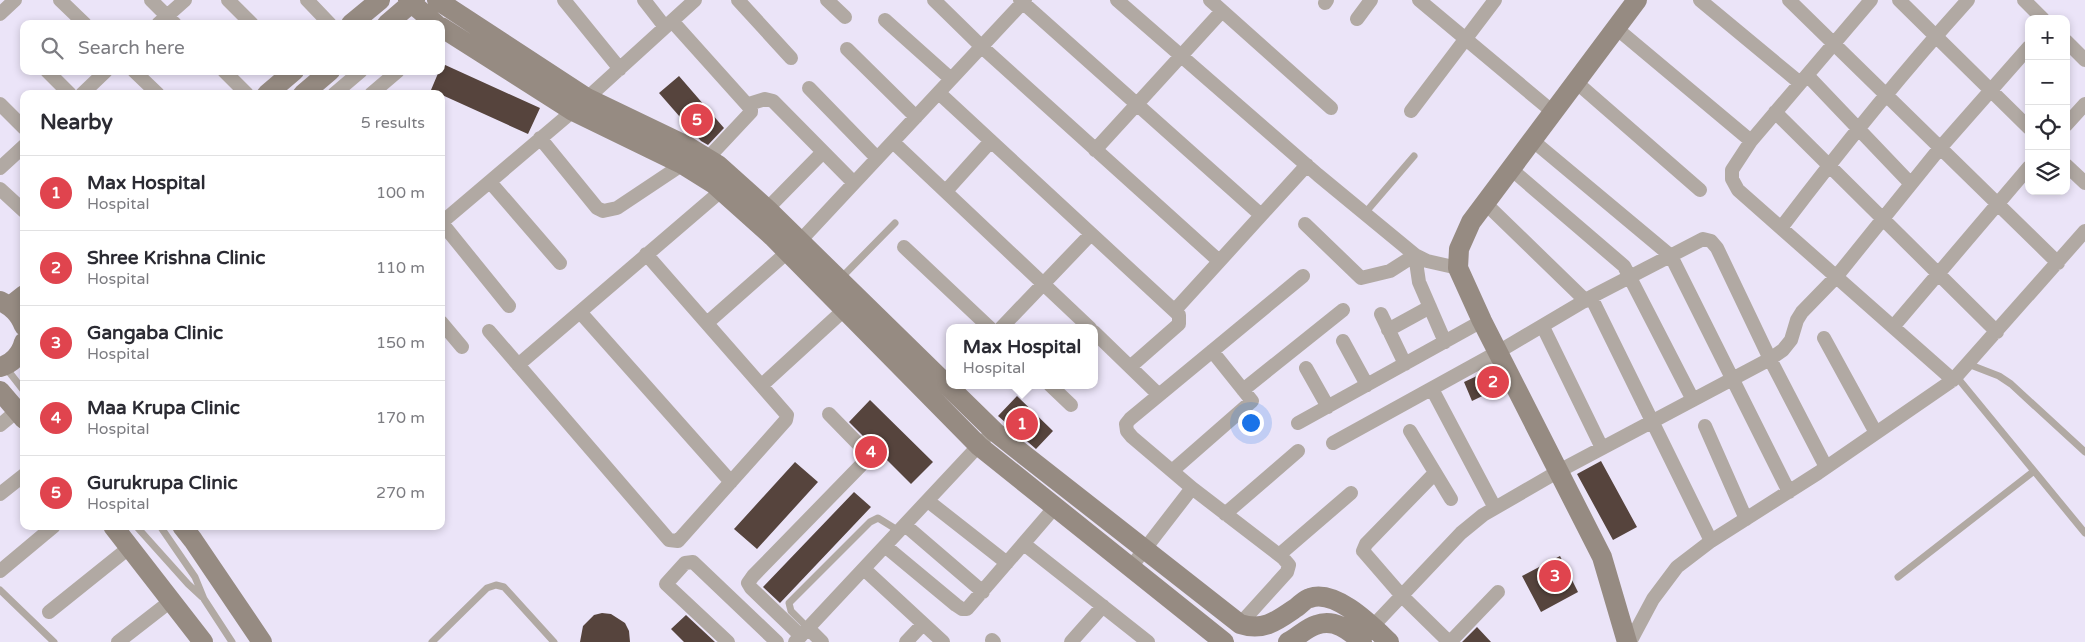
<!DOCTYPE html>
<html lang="en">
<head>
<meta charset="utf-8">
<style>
	:root { --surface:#fff; --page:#f2f2f3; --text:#2b2b33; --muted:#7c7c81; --line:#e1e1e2; --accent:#b45309 }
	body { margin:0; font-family:"Varela Round",sans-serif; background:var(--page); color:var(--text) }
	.controls { position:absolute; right:15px; top:15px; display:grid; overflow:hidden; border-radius:10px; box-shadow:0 2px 8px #0003 }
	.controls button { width:45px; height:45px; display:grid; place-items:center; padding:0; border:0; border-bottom:1px solid var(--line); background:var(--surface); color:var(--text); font:25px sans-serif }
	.you { position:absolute; left:1250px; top:422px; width:18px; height:18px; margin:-12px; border:4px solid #fff; border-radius:50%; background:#1a73e8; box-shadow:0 0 0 8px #1a73e833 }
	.badge { display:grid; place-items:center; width:32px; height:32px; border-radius:50%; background:var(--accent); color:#fff; font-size:16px; font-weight:700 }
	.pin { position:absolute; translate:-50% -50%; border:2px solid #fff; box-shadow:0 1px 5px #0006 }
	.popup { position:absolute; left:946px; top:324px; width:152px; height:65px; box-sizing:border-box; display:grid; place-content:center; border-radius:10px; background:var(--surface); filter:drop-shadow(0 1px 4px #0005); font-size:16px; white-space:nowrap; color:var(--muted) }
	.popup b { font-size:19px; color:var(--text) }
	.popup::after { content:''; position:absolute; left:50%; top:100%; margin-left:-10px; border:10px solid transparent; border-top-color:var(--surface) }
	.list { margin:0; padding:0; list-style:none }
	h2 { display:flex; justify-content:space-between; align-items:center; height:65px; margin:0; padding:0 20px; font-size:21px }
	h2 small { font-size:16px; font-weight:400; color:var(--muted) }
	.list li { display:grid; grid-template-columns:32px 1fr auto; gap:15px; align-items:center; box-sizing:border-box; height:75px; padding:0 20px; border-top:1px solid var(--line) }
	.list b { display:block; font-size:19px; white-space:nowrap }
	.list p { margin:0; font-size:16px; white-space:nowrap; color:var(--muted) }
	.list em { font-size:16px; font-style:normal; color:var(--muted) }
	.icon { flex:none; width:28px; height:28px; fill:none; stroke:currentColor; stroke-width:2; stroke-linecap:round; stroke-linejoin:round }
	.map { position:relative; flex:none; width:2085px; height:642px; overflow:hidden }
	.search { position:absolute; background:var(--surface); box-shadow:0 2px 8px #0003; left:20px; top:20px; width:425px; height:55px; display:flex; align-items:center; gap:12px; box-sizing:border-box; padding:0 18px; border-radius:10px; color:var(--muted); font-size:19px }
	.panel { position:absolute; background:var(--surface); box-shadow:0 2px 8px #0003; left:20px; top:90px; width:425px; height:440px; border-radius:10px }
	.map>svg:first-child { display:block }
	.building { fill:#56443d }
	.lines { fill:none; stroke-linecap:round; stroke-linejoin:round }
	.lane { stroke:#b1a9a3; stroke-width:7 }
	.street { stroke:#b1a9a3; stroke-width:14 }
	.secondary { stroke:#968b82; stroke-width:20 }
</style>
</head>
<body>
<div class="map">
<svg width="2085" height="642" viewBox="0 0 2085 642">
	<rect width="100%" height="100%" fill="#ebe4f8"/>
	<path class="building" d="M443 64 540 108 528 134 431 90 439 71H441Z
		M679 76 724 128 708 145 701 141 659 93Z
		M1492 369 1501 387 1472 401 1464 382Z
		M1017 396 1053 431 1036 449 998 416Z
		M870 400 933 462 911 484 849 422Z
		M1601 461 1637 527 1613 540 1577 474Z
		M795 462 818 482 757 549 734 529Z
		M854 492 871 507 780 603 763 587Z
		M1560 556 1578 592 1541 612 1522 576Z
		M602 613 611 614 625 623 629 631 630 642H580L583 626 594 615Z
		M686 615 715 642H684L671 629Z
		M1477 627 1491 642H1462Z"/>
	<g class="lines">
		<path class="lane" d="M1365 213 1414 156
			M841 278 895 223
			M1968 364 1999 376 2011 384 2085 452
			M6 368 24 391
			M1956 376 2085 533
			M136 526 188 584 202 597
			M160 526 195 577 204 599 232 642
			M1898 577 2034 471
			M0 590 54 642
			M808 628 791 611 789 603 870 522 878 518 899 531
			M432 642 487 588 496 585 504 587 554 642"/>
		<path class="street" d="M60 0 85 24
			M151 0 175 24
			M228 0 252 24
			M307 0 330 24
			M564 0 620 69
			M644 0 665 27
			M738 0 791 58
			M827 0 845 17
			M934 0 982 47 1219 261
			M1020 0 1261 215
			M1117 0 1318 175 1415 255 1427 261 1458 268
			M1210 0 1331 108
			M1419 0 1553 112
			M1700 0 1800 83
			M1789 0 2058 263
			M1871 0 1751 141 1732 170V179L1738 190 1953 380
			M1899 0 2029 128
			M2024 0 2043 19
			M1325 3 1327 0
			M0 14 15 0
			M1357 19 1371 0
			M885 20 951 79
			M672 21 751 109V112L707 159
			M158 24 185 0
			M1616 28 1751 141
			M2066 41 2085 60
			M847 49 916 117
			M47 71 70 94
			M134 71 158 94
			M224 71 247 94
			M1807 75 1911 184
			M1576 82 1700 190
			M809 88 877 158
			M939 93 1179 315V324L1130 367
			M82 94 106 71
			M334 94 361 71
			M371 94 398 71
			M0 104 24 128
			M749 104 765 99 773 101 854 183
			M1411 111 1495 0
			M1775 112 1997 332
			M2066 125 2085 104
			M540 138 597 208 603 211 617 208 689 160
			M1532 140 1671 256 1789 492
			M893 142 1090 328
			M1095 150 1222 11
			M2066 165 2085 183
			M0 168 24 146
			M1511 169 1624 266 1693 400
			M490 182 560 263
			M0 189 24 211
			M946 191 991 141
			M1485 203 1586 301
			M767 209 823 152
			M441 222 509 306
			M441 223 573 111 695 0
			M1305 224 1361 278 1390 271 1415 255 1419 282 1445 342
			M1781 228C1840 150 1902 73 1968 0
			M904 247 990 328
			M1591 297 1711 541
			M1175 310 1307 165
			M580 312 731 482
			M1381 314 1405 364
			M441 322 462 347
			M707 323 800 241 1025 0
			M1543 327 1602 448
			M1893 327 2029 167
			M1001 328 1091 234
			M1388 330 1430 307
			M489 331 669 540 678 541 786 420 787 415 646 254
			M1094 332 1159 395
			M1824 338 1876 433
			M1343 341 1367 385
			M518 365 721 191
			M1306 368 1328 407
			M762 385 844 310
			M1050 385 1071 405
			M1432 389 1495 508
			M1243 390 1343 310
			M1298 423 1482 321
			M0 425 17 411
			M1705 426 1746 519
			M1410 431 1451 499
			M1333 443 1498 352 1591 297 1703 239 1711 241 1717 248 1770 359 1826 467
			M1172 471 1252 401 1212 351
			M1435 473 1366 544 1363 551 1402 596 1449 642
			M0 494 24 475
			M928 501 1007 563
			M1225 514 1298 451
			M905 525 983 592
			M1024 544 1148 642
			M885 546 956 605 962 609H967L1055 507
			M1279 555 1351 493
			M1131 567 1192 488
			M864 569 943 642
			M0 571 54 526
			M49 612 130 547
			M1240 624 1287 572 1289 565 1283 558 1192 488 1132 437 1127 431 1126 424 1130 419 1303 276
			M1372 627 1461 533 1483 515 1559 471 1770 359 1783 350 1791 340 1797 320 1802 312 1836 277 1940 148 2029 47
			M808 628 822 642
			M801 636 751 588 748 583 753 576 870 456 829 414
			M992 640 994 642
			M118 642 172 600
			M728 642 666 584 685 563 693 562 777 642
			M795 642 984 440
			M906 642 923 624
			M1071 642 1103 606
			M1450 642 1498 592
			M1630 642 1653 599 1677 567 1711 541 1818 473 1953 380 2085 231"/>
		<path class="secondary" d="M408 0 436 24
			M437 0 587 98 687 146 718 165 767 209 995 432 1240 624C1264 632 1278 620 1297 607 1301 604 1305 599 1310 598 1336 589 1372 626 1389 642
			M351 24 380 0
			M387 24 415 0
			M441 27 573 111 682 164 714 184 773 237 979 446 1224 642
			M267 94 294 71
			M303 94 330 71
			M0 301C12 307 19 313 24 326
			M10 306 24 295
			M0 367C12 364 21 354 24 342
			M0 391 24 419
			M113 526 203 642
			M182 526 193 540 262 642
			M1288 642C1298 637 1306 628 1316 625 1334 618 1349 630 1362 642
			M1627 642 1602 557 1482 321 1458 268 1459 249 1471 222 1637 0"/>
	</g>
</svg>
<div class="controls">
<button>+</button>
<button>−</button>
<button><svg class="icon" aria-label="locate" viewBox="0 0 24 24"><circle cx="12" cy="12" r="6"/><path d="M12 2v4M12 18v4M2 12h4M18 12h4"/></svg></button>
<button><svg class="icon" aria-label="layers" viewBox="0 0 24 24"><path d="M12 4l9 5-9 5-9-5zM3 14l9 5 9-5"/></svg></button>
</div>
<div class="you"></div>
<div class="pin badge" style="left:1022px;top:424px;background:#e0444e">1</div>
<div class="popup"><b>Max Hospital</b>Hospital</div>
<div class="pin badge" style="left:1493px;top:382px;background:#e0444e">2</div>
<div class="pin badge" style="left:1555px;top:576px;background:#e0444e">3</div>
<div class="pin badge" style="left:871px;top:452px;background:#e0444e">4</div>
<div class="pin badge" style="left:697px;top:120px;background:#e0444e">5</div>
<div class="search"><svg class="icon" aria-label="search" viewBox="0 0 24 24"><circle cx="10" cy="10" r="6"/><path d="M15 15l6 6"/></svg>Search here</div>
<section class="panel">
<h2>Nearby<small>5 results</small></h2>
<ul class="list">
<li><span class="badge" style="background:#e0444e">1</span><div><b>Max Hospital</b><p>Hospital</p></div><em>100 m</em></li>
<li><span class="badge" style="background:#e0444e">2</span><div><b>Shree Krishna Clinic</b><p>Hospital</p></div><em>110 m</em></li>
<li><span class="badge" style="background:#e0444e">3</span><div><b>Gangaba Clinic</b><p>Hospital</p></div><em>150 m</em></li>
<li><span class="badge" style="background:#e0444e">4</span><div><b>Maa Krupa Clinic</b><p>Hospital</p></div><em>170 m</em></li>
<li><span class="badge" style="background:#e0444e">5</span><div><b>Gurukrupa Clinic</b><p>Hospital</p></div><em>270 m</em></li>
</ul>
</section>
</div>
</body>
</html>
